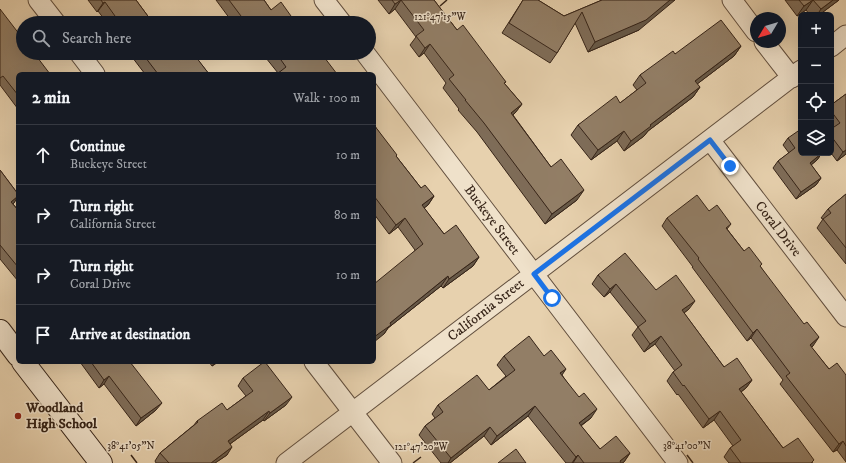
<!DOCTYPE html>
<html lang="en">
<head>
<meta charset="utf-8">
<style>
	:root { --surface:#171b24; --page:#20242c; --text:#f1f3f6; --muted:#9ea1a6; --line:#363941 }
	body { margin:0; font-family:"IM FELL DW Pica",serif; background:var(--page); color:var(--text) }
	.controls { position:absolute; right:12px; top:12px; display:grid; overflow:hidden; border-radius:6px; box-shadow:0 4px 16px #0002 }
	.controls button { width:36px; height:36px; display:grid; place-items:center; padding:0; border:0; border-bottom:1px solid var(--line); background:var(--surface); color:var(--text); font:20px sans-serif }
	.compass { position:absolute; left:750px; top:12px; width:36px; height:36px; border-radius:50%; background:var(--surface); box-shadow:0 4px 16px #0002; rotate:232deg }
	.stop { position:absolute; width:12px; height:12px; margin:-9px; border:3px solid #1a73e8; border-radius:50%; background:#fff }
	.stop.end { background:#1a73e8; border-color:#fff; box-shadow:0 1px 4px #0008 }
	.list { margin:0; padding:0; list-style:none }
	h2 { display:flex; justify-content:space-between; align-items:center; height:52px; margin:0; padding:0 16px; font-size:17px }
	h2 small { font-size:13px; font-weight:400; color:var(--muted) }
	.list li { display:grid; grid-template-columns:26px 1fr auto; gap:12px; align-items:center; box-sizing:border-box; height:60px; padding:0 16px; border-top:1px solid var(--line) }
	.list b { display:block; font-size:15px; white-space:nowrap }
	.list p { margin:0; font-size:13px; white-space:nowrap; color:var(--muted) }
	.list em { font-size:13px; font-style:normal; color:var(--muted) }
	.icon { flex:none; width:22px; height:22px; fill:none; stroke:currentColor; stroke-width:2; stroke-linecap:round; stroke-linejoin:round }
	.map { position:relative; flex:none; width:846px; height:463px; overflow:hidden }
	.search { position:absolute; background:var(--surface); box-shadow:0 4px 16px #0002; left:16px; top:16px; width:360px; height:44px; display:flex; align-items:center; gap:10px; box-sizing:border-box; padding:0 14px; border-radius:22px; color:var(--muted); font-size:15px }
	.panel { position:absolute; background:var(--surface); box-shadow:0 4px 16px #0002; left:16px; top:72px; width:360px; height:292px; border-radius:6px }
	.map>svg:first-child { display:block }
	.lines { fill:none; stroke-linecap:round; stroke-linejoin:round }
	.street-casing { stroke:#624f3e; stroke-width:21 }
	.secondary-casing { stroke:#362418; stroke-width:24 }
	.street { stroke:#efe1ca; stroke-width:19 }
	.secondary { stroke:#efe1ca; stroke-width:22 }
	.wall { fill:#7e6c58; stroke:#362418 }
	.shaded-wall { fill:#665847; stroke:#362418 }
	.building { fill:#927e66; stroke:#362418 }
	.route { stroke:#1a73e8; stroke-width:5 }
	.ticks { fill:none; stroke:#362418; stroke-width:1.5 }
	.poi-dot { fill:#8f2418; stroke:#efe1ca; stroke-width:1.5 }
	.labels { text-anchor:middle; dominant-baseline:central; stroke-width:3; stroke-linejoin:round; paint-order:stroke }
	.street-label { font-size:14px; fill:#362418; stroke:#efe1ca }
	.poi-label { font-size:14px; font-weight:bold; fill:#362418; stroke:#efe1ca; text-anchor:start }
	.ticks-label { font-size:10px; text-anchor:middle; fill:#362418; stroke:#efe1ca; stroke-width:3; stroke-linejoin:round; paint-order:stroke }
</style>
</head>
<body>
<div class="map">
<svg width="846" height="463" viewBox="0 0 846 463">
	<rect width="100%" height="100%" fill="#e7d1ae"/>
	<filter id="stains"><feTurbulence type="fractalNoise" baseFrequency=".005" numOctaves="4"/><feColorMatrix values="0 0 0 0 .2 0 0 0 0 .09 0 0 0 0 .02 0 0 0 .5 -.17"/></filter>
	<radialGradient id="worn" r=".72"><stop offset=".6" stop-color="#630" stop-opacity="0"/><stop offset="1" stop-color="#630" stop-opacity=".3"/></radialGradient>
	<g class="lines">
		<g class="street-casing">
			<path id="street" d="M38 0 56 23
				M324 0 342 23
				M732 0 756 32
				M764 42 792 78
				M831 47 846 35
				M79 53 95 74
				M365 53 678 463
				M710 140 846 317
				M314 362 392 463
				M286 463 801 70"/>
		</g>
		<g class="secondary-casing">
			<path id="secondary" d="M0 331 18 355
				M23 362 101 463"/>
		</g>
		<use href="#street" class="street"/>
		<use href="#secondary" class="secondary"/>
	</g>
	<path class="wall" d="M88 0H136L153 23H107L98 11 97 12Z
		M216 0H264L271 10 296 23H233Z
		M378 0H434L457 30 506 82 504 83 522 104 515 113 513 115 551 167 577 200 545 224 477 132 458 110 459 109 443 88 446 83 424 53 419 57 410 45 416 37 395 9 389 14Z
		M523 0H538L564 16 602 0 639 30 588 52 575 23 557 53 550 63 502 33Z
		M785 0H839L819 15H810L806 10 797 16Z
		M0 9 18 74V109L0 85Z
		M741 46 734 56 697 84 700 87 693 97 648 131 644 136 624 151 617 141 591 160 571 135 578 125 620 103 637 90 633 85 640 75 675 54Z
		M129 53H202L197 59 209 74H145Z
		M262 53H321L278 73Z
		M846 94V154L837 161 831 153V129H832L831 127V105Z
		M374 125 396 156 421 188 434 196 428 205 424 208 444 234 479 257 473 266 443 288 441 286 388 328 384 334 415 250 398 227 389 234 374 214Z
		M788 138 822 153 817 160 811 165 821 178 816 185 796 199 773 168 778 161 789 153 783 145Z
		M0 170 18 194V197L13 204 18 210V281L0 259Z
		M846 194V264L817 228 823 219 821 218 828 209Z
		M709 211 731 224 727 229 744 251 760 266 813 346 811 347 829 369 846 375V462L837 450 833 452 780 384 783 380 751 338 747 341 692 267H693L662 226 667 218Z
		M598 275 656 290 689 309 684 313 724 367 752 380 746 388 741 392 783 448 813 463H729L724 457 730 448 733 446 714 420 703 428 678 394 677 395 667 381 673 372 675 371 655 344 644 352 632 335 638 327 610 292 604 297 592 284Z
		M504 356H544L562 375 591 418 581 426 600 449 630 453 624 462 622 463H566L528 416 491 445 484 436 450 463H441L419 435 425 426 435 418 432 414 438 405 489 390 506 376 497 365Z
		M80 362H130L156 410 136 426 104 384 99 388Z
		M209 362H218L212 366Z
		M243 378 286 405 264 421 263 420 230 444 227 455 215 463H156L155 461 160 453 194 425 197 421 227 410 246 396 238 386Z"/>
	<path class="shaded-wall" d="M401 0 395 9 389 14 395 4Z
		M670 0H675L639 30 588 52 595 42Z
		M813 0 806 10 797 16 804 6Z
		M833 0H839L819 15H817L821 9Z
		M105 2 98 11 97 12 103 3Z
		M248 17 244 23H242L244 20Z
		M430 44 424 53 419 57 425 48Z
		M741 46 734 56 688 91 695 81Z
		M202 53 195 62 196 57Z
		M700 87 693 97 648 131 644 136 624 151 631 141 650 125Z
		M522 104 515 113 504 122 511 113Z
		M624 131 617 141 591 160 598 150Z
		M846 150V154L837 161 843 152Z
		M822 153 817 160 805 170 810 163Z
		M821 178 816 185 796 199 801 192Z
		M584 190 577 200 545 224 552 214Z
		M18 196 14 203 6 209 11 202Z
		M434 196 428 205 416 214 422 205Z
		M405 218 398 227 389 234 396 225Z
		M479 257 473 266 443 288 449 279Z
		M448 276 441 286 388 328 384 334 374 342V337L390 323Z
		M616 284 610 292 604 297 610 289Z
		M695 301 689 309 676 319 682 310Z
		M757 329 751 338 747 341 753 333Z
		M661 336 655 344 644 352 650 344Z
		M819 337 813 346 804 353 810 345Z
		M215 362H218L212 366Z
		M566 369 560 378V373Z
		M109 376 104 384 99 388 104 380Z
		M752 380 746 388 733 398 739 389Z
		M292 397 286 405 264 421 270 413Z
		M162 403 156 410 136 426 141 418Z
		M535 406 528 416 491 445 497 436Z
		M597 409 591 418 572 432 579 423Z
		M269 411 263 420 223 449 228 441Z
		M720 411 714 420 703 428 709 419Z
		M490 427 484 436 450 463H448L451 458Z
		M843 441 837 450 833 452 839 444Z
		M232 447 227 455 215 463H211Z
		M630 453 624 462 622 463H618L620 461Z
		M578 455 573 463H572L576 457Z"/>
	<path class="building" d="M101 0H136L153 23H120L105 2 103 3Z
		M229 0H264L271 10 281 2 296 23H253L248 17 244 20Z
		M392 0H434L457 30 463 25 506 82 504 83 522 104 511 113 551 167 561 159 584 190 552 214 484 123 465 100H466L449 79 454 75 430 44 425 48 416 36 424 30 401 0 395 4Z
		M523 0H538L564 16 602 0H670L646 20 595 42 582 12 557 53 509 23Z
		M799 0H813L804 6Z
		M813 0H833L821 9Z
		M0 9 23 39V53H34L50 74H18V95L3 76 0 78Z
		M721 20 741 46 695 81 700 87 650 125 651 126 631 141 624 131 598 150 578 125 616 96 620 103 646 83 640 75 673 51 675 54Z
		M142 53H201L196 57 209 74H158Z
		M276 53H321L337 74H277L286 67Z
		M846 94V150L843 152 831 136V129L840 123 831 111V105Z
		M374 125 397 155 396 156 421 188 425 185 434 196 422 205 444 234 456 225 479 257 449 279 448 276 390 323 391 325 374 337V284L423 244 405 218 396 225 374 196Z
		M801 129V153H822L810 163 821 178 801 192 778 161 795 148 788 138Z
		M0 170 18 194V196L11 202 18 210V267L0 245Z
		M846 194V248L823 219 831 213 828 209Z
		M697 195 709 211 717 205 731 224 726 228 744 251 749 247 762 264 760 266 804 324 807 322 819 337 810 345 829 369 837 363 846 375V446L843 441 839 444 786 376 790 373 757 329 753 333 698 259 699 258 667 218Z
		M625 253 656 290 676 275 695 301 682 310 724 367 737 358 752 380 739 389 783 448 798 438 814 460 811 463H741L730 448 741 440 720 411 709 419 684 385 683 386 673 372 682 365 661 336 650 344 638 327 646 321 616 284 610 289 598 275Z
		M529 336 544 356 551 350 566 369 560 373 579 397 584 393 597 409 579 423 600 449 616 436 630 453 620 461 621 463H584L578 455 576 457 535 406 497 436 490 427 451 458 425 426 443 412 438 405 477 375 489 390 515 370 504 356Z
		M91 362H130L162 403 141 418 109 376 104 380Z
		M264 362H265L292 397 270 413 269 411 228 441 232 447 211 463H169L160 453 198 422 197 421 222 403 227 410 253 391 243 378Z
		M516 449 526 463H498Z"/>
	<g class="lines">
		<path class="route" d="M552 298 534 274 710 140 730 166"/>
	</g>
	<path class="ticks" d="M440 6 447 0M131 455 137 463M687 455 693 463M413 463 421 457"/>
	<circle class="poi-dot" cx="18" cy="416" r="4"/>
	<g class="labels">
		<g class="street-label">
			<text transform="translate(492 220) rotate(53)">Buckeye Street</text>
			<text transform="translate(778 229) rotate(52)">Coral Drive</text>
			<text transform="translate(486 310) rotate(-38)">California Street</text>
		</g>
		<g class="poi-label">
			<text x="26" y="408">Woodland<tspan x="26" dy="16">High School</tspan></text>
		</g>
	</g>
	<g class="ticks-label">
		<text x="440" y="20">121°47'15"W</text>
		<text x="131" y="449">38°41'05"N</text>
		<text x="687" y="449">38°41'00"N</text>
		<text x="421" y="450">121°47'20"W</text>
	</g>
	<rect width="100%" height="100%" filter="url(#stains)"/>
	<rect width="100%" height="100%" fill="url(#worn)"/>
</svg>
<div class="controls">
<button>+</button>
<button>−</button>
<button><svg class="icon" aria-label="locate" viewBox="0 0 24 24"><circle cx="12" cy="12" r="6"/><path d="M12 2v4M12 18v4M2 12h4M18 12h4"/></svg></button>
<button><svg class="icon" aria-label="layers" viewBox="0 0 24 24"><path d="M12 4l9 5-9 5-9-5zM3 14l9 5 9-5"/></svg></button>
</div>
<svg class="compass" viewBox="-18 -18 36 36"><path d="M0-13l5 13h-10z" fill="#e53935"/><path d="M0 13l5-13h-10z" fill="#9ea1a6"/></svg>
<div class="stop" style="left:552px;top:298px"></div>
<div class="stop end" style="left:730px;top:166px"></div>
<div class="search"><svg class="icon" aria-label="search" viewBox="0 0 24 24"><circle cx="10" cy="10" r="6"/><path d="M15 15l6 6"/></svg>Search here</div>
<section class="panel">
<h2>2 min<small>Walk · 100 m</small></h2>
<ul class="list">
<li><svg class="icon" aria-label="ahead" viewBox="0 0 24 24"><path d="M12 20V5M6 11l6-6 6 6"/></svg><div><b>Continue</b><p>Buckeye Street</p></div><em>10 m</em></li>
<li><svg class="icon" aria-label="right" viewBox="0 0 24 24"><path d="M7 20v-9h11M14 6l5 5-5 5"/></svg><div><b>Turn right</b><p>California Street</p></div><em>80 m</em></li>
<li><svg class="icon" aria-label="right" viewBox="0 0 24 24"><path d="M7 20v-9h11M14 6l5 5-5 5"/></svg><div><b>Turn right</b><p>Coral Drive</p></div><em>10 m</em></li>
<li><svg class="icon" aria-label="arrive" viewBox="0 0 24 24"><path d="M6 21V4h12l-3 4 3 4H6"/></svg><div><b>Arrive at destination</b></div></li>
</ul>
</section>
</div>
</body>
</html>
